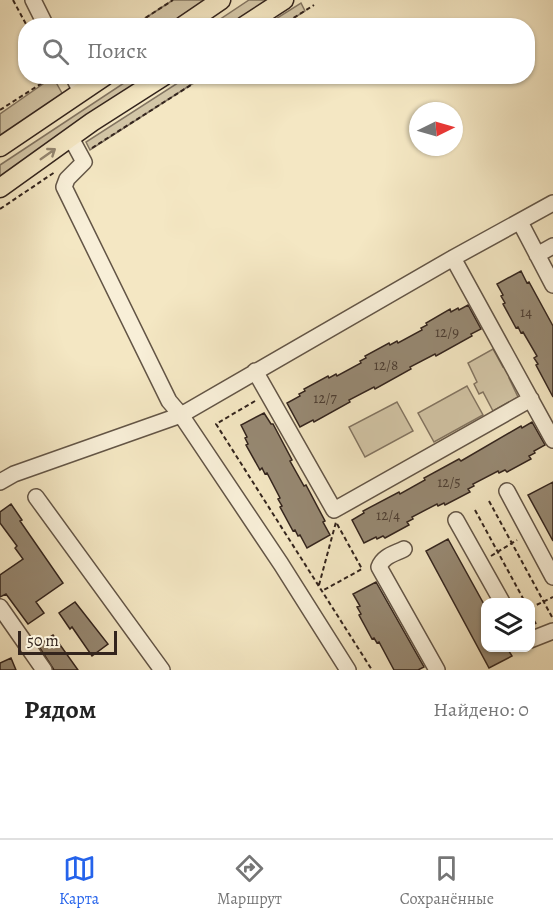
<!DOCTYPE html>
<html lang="ru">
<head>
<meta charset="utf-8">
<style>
	:root { --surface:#fff; --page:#f2f2f2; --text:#222; --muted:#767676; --line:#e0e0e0; --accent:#2563eb }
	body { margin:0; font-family:Alegreya,serif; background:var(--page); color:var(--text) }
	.controls { position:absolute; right:18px; bottom:18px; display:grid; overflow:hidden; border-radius:12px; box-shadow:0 2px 4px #0004 }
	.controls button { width:54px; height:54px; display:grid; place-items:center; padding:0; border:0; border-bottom:2px solid var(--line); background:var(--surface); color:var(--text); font:30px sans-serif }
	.compass { position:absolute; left:409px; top:102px; width:54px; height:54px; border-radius:50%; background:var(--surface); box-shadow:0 2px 4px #0004; rotate:85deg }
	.scale { position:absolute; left:18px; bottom:15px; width:99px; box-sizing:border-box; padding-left:6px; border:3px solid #33241d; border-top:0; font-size:16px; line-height:21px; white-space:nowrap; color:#33241d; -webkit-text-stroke:4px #f8efd8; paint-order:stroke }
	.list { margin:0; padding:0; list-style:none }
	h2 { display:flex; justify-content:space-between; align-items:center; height:78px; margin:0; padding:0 24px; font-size:26px }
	h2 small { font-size:20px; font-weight:400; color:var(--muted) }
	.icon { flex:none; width:33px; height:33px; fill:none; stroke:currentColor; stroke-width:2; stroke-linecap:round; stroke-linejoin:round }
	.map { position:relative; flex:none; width:553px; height:670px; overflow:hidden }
	.search { position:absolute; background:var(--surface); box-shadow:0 2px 4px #0004; left:18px; right:18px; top:18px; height:66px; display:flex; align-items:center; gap:15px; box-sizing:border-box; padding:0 21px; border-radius:24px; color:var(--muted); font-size:22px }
	.sheet { height:168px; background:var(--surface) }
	nav { display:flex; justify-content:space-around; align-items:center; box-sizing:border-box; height:84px; border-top:2px solid var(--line); background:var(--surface); font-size:16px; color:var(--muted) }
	nav a { display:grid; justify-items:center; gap:3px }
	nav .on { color:var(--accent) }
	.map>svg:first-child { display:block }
	.green { fill:#d3c6a7; stroke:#837562; stroke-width:1.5 }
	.building { fill:#978973; stroke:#33241d; stroke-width:1.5 }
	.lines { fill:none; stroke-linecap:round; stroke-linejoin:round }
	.minor-casing { stroke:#635546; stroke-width:18 }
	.major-casing { stroke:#33241d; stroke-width:21 }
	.path { stroke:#33241d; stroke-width:2; stroke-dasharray:4.5 3; stroke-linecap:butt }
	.minor { stroke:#f8efd8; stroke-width:15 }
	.major { stroke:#f4e7c3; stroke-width:18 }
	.oneway { stroke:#948670 }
	.labels { text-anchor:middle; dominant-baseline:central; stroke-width:4.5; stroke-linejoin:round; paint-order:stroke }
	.number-label { font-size:15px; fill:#4c3d32 }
</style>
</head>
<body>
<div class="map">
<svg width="553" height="670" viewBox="0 0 553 670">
	<rect width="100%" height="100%" fill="#f4e7c3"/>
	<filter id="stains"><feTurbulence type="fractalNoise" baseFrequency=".00333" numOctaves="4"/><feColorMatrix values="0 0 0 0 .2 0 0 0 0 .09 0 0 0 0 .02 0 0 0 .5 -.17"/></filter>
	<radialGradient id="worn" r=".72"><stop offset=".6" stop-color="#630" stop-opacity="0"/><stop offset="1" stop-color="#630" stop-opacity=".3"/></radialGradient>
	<path class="green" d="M173 0H206L167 25 133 26Z
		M249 0H275L235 25 210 26Z
		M301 3 305 11 283 25H266Z
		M53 77 63 95 0 140V114Z
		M133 77H156L0 179V165Z
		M187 77H203L90 150 86 142Z
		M493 349 503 367 506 366 512 376 509 378 518 397 493 411 483 392 479 394 474 384 477 382 468 363Z
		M467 386 483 415 434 442 418 413Z
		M397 402 413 431 365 457 349 427Z"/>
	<path class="building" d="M521 271 527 283 529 282 553 326V397L536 365 538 364 534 358 537 356 523 332 521 333 518 327 516 328 503 304 505 303 501 296 503 295 497 284Z
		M468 305 481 329 471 334 472 336 436 356 435 354 410 367 411 369 375 389 374 387 349 400 350 402 314 422 313 420 300 427 287 403 300 396 299 394 305 391 304 389 328 376 329 378 336 374 337 376 361 363 360 361 366 358 365 356 389 343 390 345 397 341 398 343 422 330 421 328 427 325 426 323 450 309 451 312 458 308 459 310Z
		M264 413 271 424H273L292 460 290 461 304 486 306 485 325 521 323 522 330 535 307 548 300 535 298 536 295 530 293 531 280 507 282 506 278 499 280 498 267 473 265 474 262 468 260 470 246 445 248 444 245 438 247 437 241 425Z
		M532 422 545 445 534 451 535 453 529 456 531 459 507 472 505 470 499 473 498 471 473 484 474 486 468 489 470 492 445 505 444 503 438 506 437 504 412 517 413 519 407 522 409 525 385 538 383 536 377 539 376 537 364 543 352 520 364 513 363 511 399 492 400 494 425 480 424 478 459 459 461 461 521 426 522 428Z
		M553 482V541L528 495Z
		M11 504 22 520 20 521 63 583 36 602 44 613 28 624 6 594 0 597V575L23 559 15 548 17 546 0 523V512Z
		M448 539 486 608V648H507L512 656 489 668 426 551Z
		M376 582 424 667 418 670H394L379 642 377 643 374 638 372 639 359 615 361 614 357 607 360 606 353 594Z
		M75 602 108 644 92 656 72 627 70 629 59 613Z
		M53 635 78 670H54L38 645Z
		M11 658 16 670H0V663Z"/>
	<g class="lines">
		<g class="minor-casing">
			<path id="minor" d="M33 0 46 26
				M73 76 81 92
				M71 138 84 162 67 179 64 187 169 401 181 415 453 258 553 203
				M520 222 553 285
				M537 255 553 246
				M453 258 553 440
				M255 371 334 510 531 399
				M0 482 14 474 181 415 281 564 348 670
				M507 491 553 577
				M36 497 162 670
				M456 520 502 602
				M404 549C394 554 383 556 379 567L437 670
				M0 607 44 670
				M530 640 553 631"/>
		</g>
		<g class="major-casing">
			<path id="major" d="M183 26 221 0
				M244 26 284 0
				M0 147 105 76
				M0 188 92 122 164 76"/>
		</g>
		<path class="path" d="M13 0 27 26
			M133 26 173 0
			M281 26 314 5
			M0 110 53 76
			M92 148 205 76
			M0 209 55 172
			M255 401 216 424 372 670
			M489 501 552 617
			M475 510 525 602
			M491 556 517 540
			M319 585 336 522 362 569 322 591
			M530 608 553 597
			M530 614 536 624"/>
		<use href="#minor" class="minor"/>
		<use href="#major" class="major"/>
	</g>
	<defs><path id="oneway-shaft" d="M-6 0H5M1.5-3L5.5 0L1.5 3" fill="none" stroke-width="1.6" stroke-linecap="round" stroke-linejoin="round" transform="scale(1.5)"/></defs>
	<use class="oneway" href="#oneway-shaft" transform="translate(48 154) rotate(-35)"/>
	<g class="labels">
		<g class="number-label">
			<text x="526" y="312">14</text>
			<text x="447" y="332">12/9</text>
			<text x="386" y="365">12/8</text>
			<text x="325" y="398">12/7</text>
			<text x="449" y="482">12/5</text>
			<text x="388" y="515">12/4</text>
		</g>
	</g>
	<rect width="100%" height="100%" filter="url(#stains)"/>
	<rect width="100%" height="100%" fill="url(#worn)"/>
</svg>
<div class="controls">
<button><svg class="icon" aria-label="layers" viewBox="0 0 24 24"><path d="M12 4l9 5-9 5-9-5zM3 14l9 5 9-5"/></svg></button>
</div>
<svg class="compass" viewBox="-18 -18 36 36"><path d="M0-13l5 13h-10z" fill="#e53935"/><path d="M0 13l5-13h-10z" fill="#767676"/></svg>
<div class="scale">50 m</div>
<div class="search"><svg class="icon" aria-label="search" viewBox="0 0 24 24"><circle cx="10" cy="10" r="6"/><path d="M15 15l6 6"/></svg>Поиск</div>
</div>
<section class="sheet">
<h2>Рядом<small>Найдено: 0</small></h2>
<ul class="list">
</ul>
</section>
<nav>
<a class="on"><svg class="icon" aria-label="map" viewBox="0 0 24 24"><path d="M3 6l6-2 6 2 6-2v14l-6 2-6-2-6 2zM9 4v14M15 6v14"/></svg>Карта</a>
<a><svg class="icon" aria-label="directions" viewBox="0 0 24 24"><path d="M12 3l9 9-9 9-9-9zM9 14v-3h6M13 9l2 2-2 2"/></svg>Маршрут</a>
<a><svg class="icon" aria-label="saved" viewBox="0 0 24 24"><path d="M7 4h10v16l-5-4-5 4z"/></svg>Сохранённые</a>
</nav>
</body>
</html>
